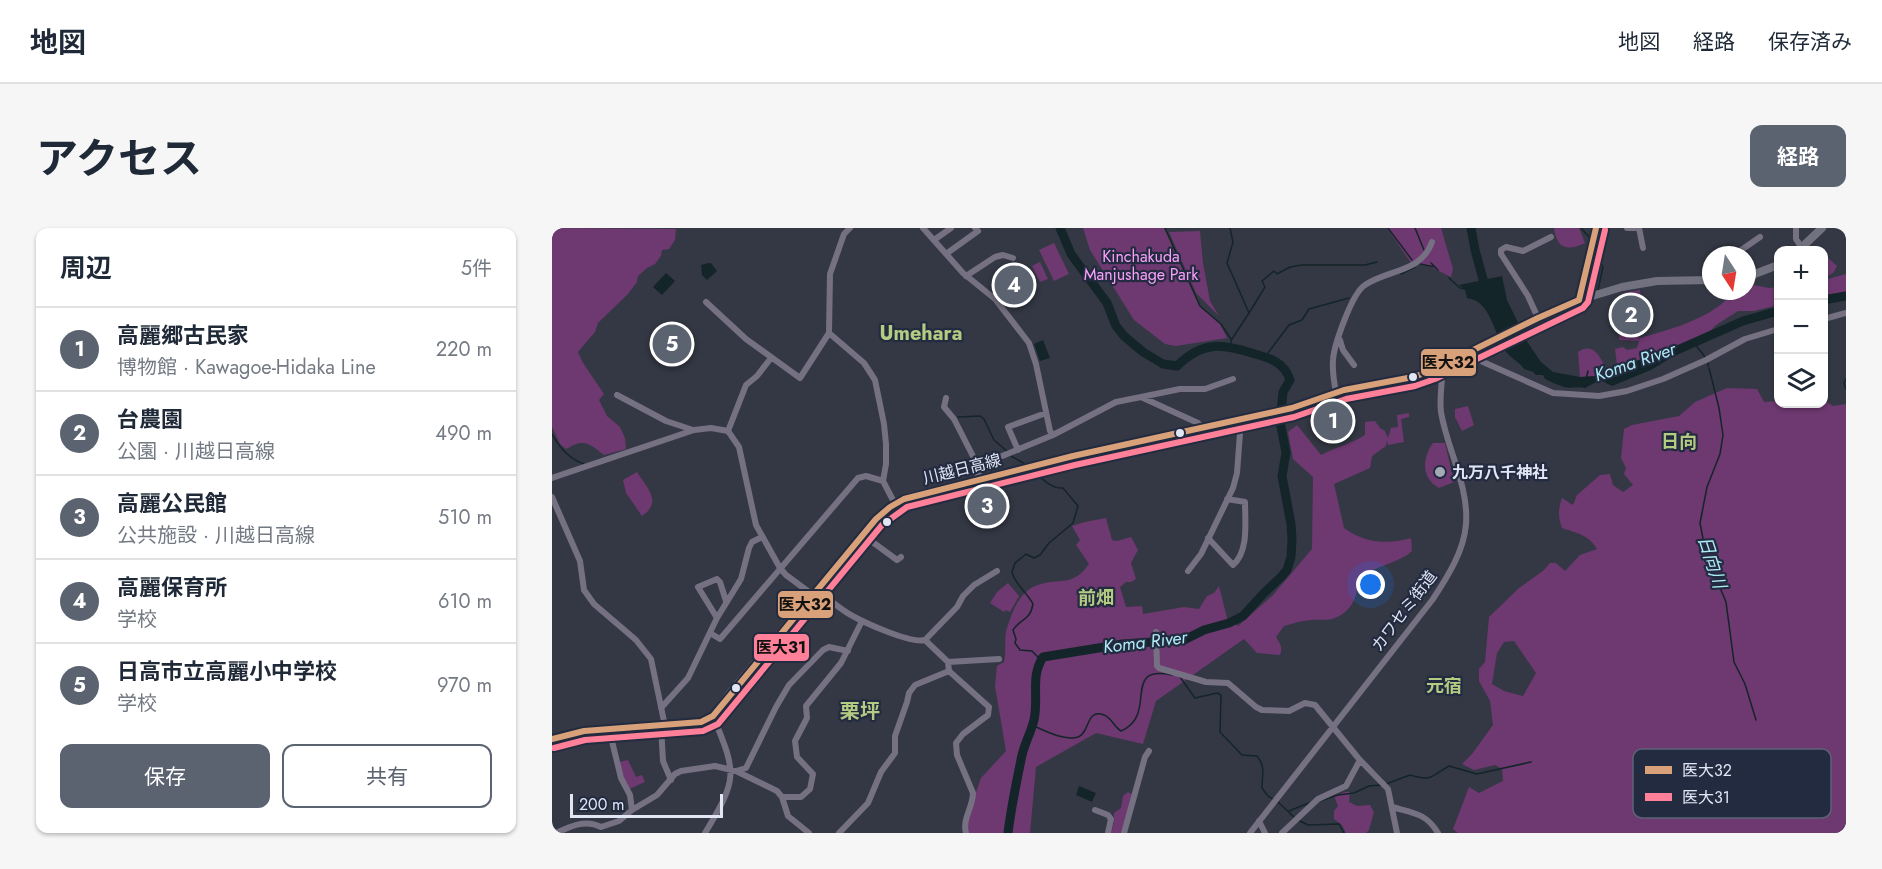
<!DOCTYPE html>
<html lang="ja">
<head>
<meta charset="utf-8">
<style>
	:root { --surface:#fff; --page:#f6f6f7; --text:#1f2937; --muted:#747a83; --line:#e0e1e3; --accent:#5b6371 }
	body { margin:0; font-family:Jost,"Noto Sans JP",sans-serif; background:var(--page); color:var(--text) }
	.controls { position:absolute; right:18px; top:18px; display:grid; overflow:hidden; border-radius:12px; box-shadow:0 2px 4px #0004 }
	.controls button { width:54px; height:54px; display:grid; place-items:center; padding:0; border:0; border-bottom:2px solid var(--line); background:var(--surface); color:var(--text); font:30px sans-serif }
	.compass { position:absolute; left:1150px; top:18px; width:54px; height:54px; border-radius:50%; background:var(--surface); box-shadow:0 2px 4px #0004; rotate:168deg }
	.scale { position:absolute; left:18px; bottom:15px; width:153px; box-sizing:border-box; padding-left:6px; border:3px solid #e1e6f5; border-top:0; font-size:16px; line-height:21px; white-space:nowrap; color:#e1e6f5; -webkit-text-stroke:4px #232b40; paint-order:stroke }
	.you { position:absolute; left:819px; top:357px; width:21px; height:21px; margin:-15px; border:4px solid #fff; border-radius:50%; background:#1a73e8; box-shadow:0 0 0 9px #1a73e833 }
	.badge { display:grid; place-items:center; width:39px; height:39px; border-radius:50%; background:var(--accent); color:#fff; font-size:20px; font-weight:700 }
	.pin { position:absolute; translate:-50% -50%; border:3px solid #fff; box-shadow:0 2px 6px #0006 }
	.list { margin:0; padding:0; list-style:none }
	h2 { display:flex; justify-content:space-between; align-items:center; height:78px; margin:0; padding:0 24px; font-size:26px }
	h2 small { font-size:20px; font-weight:400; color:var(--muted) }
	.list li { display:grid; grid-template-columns:39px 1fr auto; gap:18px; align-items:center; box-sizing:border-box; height:84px; padding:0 24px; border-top:2px solid var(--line) }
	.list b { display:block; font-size:22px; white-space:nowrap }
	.list p { margin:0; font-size:20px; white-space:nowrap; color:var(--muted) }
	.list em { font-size:20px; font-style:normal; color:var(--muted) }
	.actions { display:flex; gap:12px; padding:18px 24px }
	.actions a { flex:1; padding:14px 0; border:2px solid var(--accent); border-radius:12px; text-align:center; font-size:21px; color:var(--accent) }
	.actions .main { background:var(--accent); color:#fff }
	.icon { flex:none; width:33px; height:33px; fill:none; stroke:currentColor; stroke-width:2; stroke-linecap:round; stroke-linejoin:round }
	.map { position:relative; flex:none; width:1294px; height:605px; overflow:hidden; border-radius:12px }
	header { display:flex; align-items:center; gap:36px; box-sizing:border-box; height:84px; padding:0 30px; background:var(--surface); border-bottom:2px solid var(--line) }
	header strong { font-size:28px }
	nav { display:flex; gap:33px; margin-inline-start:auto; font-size:21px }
	.intro { display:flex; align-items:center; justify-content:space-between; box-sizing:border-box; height:144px; padding:0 36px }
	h1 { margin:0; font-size:42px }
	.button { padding:15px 27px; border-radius:12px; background:var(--accent); color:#fff; font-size:21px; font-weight:700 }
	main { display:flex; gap:36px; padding:0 36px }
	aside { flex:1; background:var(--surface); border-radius:12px; box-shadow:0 2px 4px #0004 }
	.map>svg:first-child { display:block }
	.green { fill:#6e3870; fill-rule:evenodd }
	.water { fill:#132529 }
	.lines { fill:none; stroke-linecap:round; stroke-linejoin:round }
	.stream { stroke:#132529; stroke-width:1.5 }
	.river { stroke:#132529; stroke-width:9 }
	.minor { stroke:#757182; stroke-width:6 }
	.major { stroke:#717180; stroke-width:8 }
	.bus-1-casing { stroke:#232b40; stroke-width:10 }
	.bus-2-casing { stroke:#232b40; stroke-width:10 }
	.bus-1 { stroke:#d9a179; stroke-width:6 }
	.bus-2 { stroke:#ff8098; stroke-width:6 }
	.bus-dot { fill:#e1e6f5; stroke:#232b40; stroke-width:2 }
	.poi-dot { fill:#a4a9b7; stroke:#232b40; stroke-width:2 }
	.labels { text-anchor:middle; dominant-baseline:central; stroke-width:4.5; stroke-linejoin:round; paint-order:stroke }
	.park-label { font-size:16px; fill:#fba0fa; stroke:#232b40 }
	.street-label { font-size:16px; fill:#e1e6f5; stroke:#232b40 }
	.poi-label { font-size:16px; font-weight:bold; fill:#e1e6f5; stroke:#232b40; text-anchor:start }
	.water-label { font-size:18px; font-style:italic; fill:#afebf6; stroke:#232b40 }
	.neighbourhood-label { font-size:18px; font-weight:bold; fill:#b4cb82; stroke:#232b40 }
	.quarter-label { font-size:20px; font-weight:bold; fill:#b4cb82; stroke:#232b40 }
	.key { fill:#232b40; stroke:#5c6376; stroke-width:1.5 }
	.key-label { font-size:16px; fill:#e1e6f5 }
	.line-badge { stroke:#232b40; stroke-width:2 }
	.pale-badge-label { font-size:16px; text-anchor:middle; font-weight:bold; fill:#111 }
</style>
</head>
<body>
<header>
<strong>地図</strong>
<nav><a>地図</a><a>経路</a><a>保存済み</a></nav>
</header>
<div class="intro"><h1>アクセス</h1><a class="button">経路</a></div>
<main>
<aside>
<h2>周辺<small>5件</small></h2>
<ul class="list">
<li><span class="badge">1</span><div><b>高麗郷古民家</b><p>博物館 · Kawagoe-Hidaka Line</p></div><em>220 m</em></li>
<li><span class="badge">2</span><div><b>台農園</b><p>公園 · 川越日高線</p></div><em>490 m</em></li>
<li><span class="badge">3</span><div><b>高麗公民館</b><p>公共施設 · 川越日高線</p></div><em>510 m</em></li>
<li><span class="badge">4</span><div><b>高麗保育所</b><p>学校</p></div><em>610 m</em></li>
<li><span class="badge">5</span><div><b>日高市立高麗小中学校</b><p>学校</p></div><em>970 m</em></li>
</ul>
<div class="actions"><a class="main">保存</a><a>共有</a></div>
</aside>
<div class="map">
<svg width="1294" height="605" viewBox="0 0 1294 605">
	<rect width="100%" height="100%" fill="#343844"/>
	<path class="green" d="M0 0 124 1 123 12 117 21 110 22 109 28 103 36 95 40 86 48 85 54 76 66 46 95 43 104 26 124 31 135 52 166 47 172 55 188 68 199 73 210 74 221 52 227C37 215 32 210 14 221L8 216 0 199Z
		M531 0H612L648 79 668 96 675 110 624 118 613 116 582 92 538 22Z
		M835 0H889L901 41 899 49 879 39 859 35Z
		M1002 0H1027L1033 15C1014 24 1005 20 1002 0Z
		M648 3 651 35 658 73 667 88 644 65 617 4Z
		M502 15 517 46 502 53 487 22Z
		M1274 28 1285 38 1281 45 1272 50V30Z
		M488 34 496 51 488 54 480 38Z
		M476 40 485 56 477 60 469 43Z
		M1294 46V64L1272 67V52Z
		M1196 56 1217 60 1226 59V77L1202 83H1186L1164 97 1155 107 1111 125 1068 137 1044 148 1028 149 1026 124C1042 113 1048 130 1055 141L1065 137 1063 121 1071 119 1075 122 1085 120 1088 110C1116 102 1143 95 1167 78 1178 70 1181 63 1195 63Z
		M1088 62 1089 77 1087 113 1067 112 1071 65Z
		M1175 160 1205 161 1212 174 1226 173V176H1272V172L1281 178 1294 176V605H906L901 601 917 559 927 565 951 553 950 541 943 537 922 542 910 536 920 526 941 497 938 473 927 453V441L933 434 937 389 967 360 992 342 998 335H1004L1013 343 1028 327 1045 321C1037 307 1025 305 1010 300 1006 289 1006 281 1010 270L1021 277 1025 267 1048 247 1058 246 1061 257 1071 264 1081 257 1072 246 1074 240 1069 230 1072 201 1080 197 1127 188 1143 174ZM962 413 984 445 971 468 952 463 940 456 945 425 952 414Z
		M916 178 922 197 910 203 903 189V181Z
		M857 185V189L849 191 852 214 836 217 835 212 834 218 820 228 818 240 782 256 792 300C813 315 834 317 859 310L860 323C844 337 822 337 805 352 807 368 799 384 783 390 776 393 767 391 760 392 751 392 740 396 732 398L724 409C728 415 731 420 728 427L705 425 692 411 604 473 591 516 544 505 484 539 478 605H415L412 598 429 550 454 523 443 458 445 438 452 434C455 421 451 409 456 397 461 381 469 362 486 357 508 349 520 360 537 336L524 317 528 312 520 298 533 294 554 290 560 312 565 313 579 309 586 322 579 335 584 351 579 354H574L568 359 574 379 590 378 591 386 632 379 647 381 655 368 662 365 667 358 675 390 686 398 721 367 760 321 761 249 741 231 736 204 745 197 769 227C784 219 799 216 813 207V194L823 193 828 200 833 203 836 210 839 200 846 199 845 187Z
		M881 215H893L902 254 887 260C869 250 870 230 881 215Z
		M85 244C95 260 111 274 90 288L74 265 71 252Z
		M456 355 467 368 458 384 454 382 452 384 438 375 445 364Z
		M76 532 84 549 90 547 93 554 77 561 71 551 67 534Z
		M576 564 581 567 571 605H559L562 595V585L569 580 571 568Z
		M793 564H798L797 574 805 578 818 577 822 584 817 602 814 605H794L790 597 782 591V583L786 578 782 568Z"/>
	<path class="water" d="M156 35H159L165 43 155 52 150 47 149 37Z
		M114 45 123 53 110 67 101 59Z
		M950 48 955 72 976 115 989 134 1001 144 1028 149 1044 148 1068 137 1082 134 1130 118 1135 120 1099 142 1060 158 1048 152 1033 160C1025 158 1020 161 1012 159 1006 157 999 154 993 151L991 147H984L981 144 972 141C969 135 961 132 955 125 942 109 940 73 915 70L913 62 907 57Z
		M491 112 498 130 488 133 482 116Z
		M527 558 544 565 540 574 524 567Z"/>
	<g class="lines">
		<path class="stream" d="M613 0 648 78 669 96 679 111V118
			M678 0 681 14 675 35 697 85 680 111
			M836 0 860 32
			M863 0 872 22
			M1029 0 1038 10
			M879 35 886 42
			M868 36 883 39
			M849 46 863 39
			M897 50 908 60 913 61
			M1046 62 1051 39 1043 25 1047 11
			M697 85 713 59 710 53 722 43 725 46 738 39 750 37H813L825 34
			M1143 116 1153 129
			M713 129 737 97 750 92 757 81 797 70
			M1156 135V138
			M1157 140 1167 180 1171 207 1168 226 1155 259 1148 295 1154 326 1174 374 1182 434 1193 456 1204 492
			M1034 151 1036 143
			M1294 151 1292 155 1294 161
			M406 189 428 188 432 191 442 212 456 224
			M0 206C8 220 16 230 32 236
			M459 228 473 236
			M481 243C489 250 500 261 511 260L526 278 521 295 497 315 488 327 482 330 474 326 463 335 460 344C463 357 475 364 481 376 478 393 469 390 461 402L464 411 463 415 468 422 480 423 489 432
			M628 449 643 470 665 465 669 467 668 504 690 527 705 528C714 539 710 547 710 560L716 568 722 572
			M480 497C493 503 512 513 526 509 538 505 534 480 552 487 559 489 562 499 569 503 607 487 568 436 620 447
			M834 556 858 547C881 554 879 548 897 538L925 546 979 534
			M768 573 786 567 802 565 817 558 829 557
			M726 574 742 589
			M737 583 757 575
			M746 592 756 597 787 596 792 605"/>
		<path class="river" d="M919 0 923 22 934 62
			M1272 72 1294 68
			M1123 123 1191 93 1226 83
			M456 605C459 581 464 556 469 532 471 518 479 505 482 492 487 469 478 449 491 429L571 416 632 412 652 402 677 395 691 388 712 365 730 348 735 342 739 329 740 311 739 296 730 248 734 225 728 193 731 164 738 152C733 135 718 130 703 126 671 116 651 112 625 138L611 136 591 124 572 108 564 98 555 75 519 26 508 0"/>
		<path class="minor" d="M371 0 411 45 443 71 477 115 484 136 498 203 501 207
			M1075 0H1087L1091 20
			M1244 0V11L1250 20
			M382 12 399 0
			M394 26 426 3 423 0
			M1182 27 1208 9
			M414 48 443 29 451 27 461 30
			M1027 72 1044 0
			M154 74 194 111 248 150 277 105 278 46 292 6 298 0
			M986 90 976 68 949 26V22L954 19 971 23 999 9
			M1272 91 1294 85
			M277 105 312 135 323 152 332 196 334 216V236L331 253 343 276
			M788 112 791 122 802 137
			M917 125 931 134 1001 165 1047 168 1075 163 1111 151 1154 132 1193 111 1226 101
			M784 165C782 154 780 143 781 132 782 117 800 65 813 57 836 41 869 45 880 14
			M65 167 114 193 141 202
			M589 169 628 161H653L681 151
			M394 170 392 179 402 191 428 242
			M176 203 187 219 204 297 228 340 234 347 261 367
			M466 222 456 199 494 185
			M0 250 142 202 159 200 176 203 194 157 205 148 219 130
			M424 251 431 238 443 231 501 207 564 174 589 169 646 195 651 200
			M0 269 28 333 32 362 42 376 84 412 99 431 113 498
			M311 307 345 332 349 329
			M656 310 681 337C697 323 693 294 693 274L675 271
			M636 343 649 326 681 260 685 245 689 192
			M265 362C274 369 282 376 291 382 305 392 358 416 373 412L396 434 397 443 437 479 436 487 411 506 404 515 405 527 421 565C421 579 410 591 414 605
			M165 390 146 359 165 351 168 354 174 373
			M604 404 605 438 607 440 654 454 676 455 704 479 710 482 737 483 753 475 763 477 807 531 836 561 845 605
			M158 405 168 411 306 250 314 248 331 253
			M373 412 405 379 411 368 422 357 445 343
			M396 434 447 431
			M109 480 136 450 165 390 189 351 197 320 200 314 210 309
			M109 498 111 533 119 552
			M57 501 69 550 78 567 80 582
			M184 543 194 540 196 536 224 479 237 457 271 422 277 419 296 423
			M230 569H249L258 561 261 546 245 529 243 513 255 490 254 478 289 435 310 393
			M840 579C861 585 874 585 886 605
			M543 582 556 587 559 591 556 605
			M707 593 713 605
			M4 605C19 598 34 591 49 599L67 593 80 582 105 567 123 546 129 543 163 538 184 543 225 563 230 569 236 588 257 605
			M153 605C186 550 185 546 161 488
			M287 605 316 575 329 544 343 525V508L355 474 357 465 363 457 397 443
			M572 605 593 529 597 523
			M698 605 881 371C896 348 912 323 914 296 917 258 895 221 889 184 887 169 891 153 890 138
			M730 605 766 571 794 558 808 532"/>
		<path class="major" d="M1247 22 1270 0
			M1195 49 1226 37
			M0 511 32 503 149 494 161 488 179 464 324 291 343 276 357 269 521 228 707 188 740 180 792 162 861 149 890 138 1001 83 1027 72 1070 59 1105 53 1159 52"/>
		<g class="bus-1-casing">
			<path id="bus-1" d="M0 511 32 503 149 494 161 488 324 291 338 279 352 271 521 228 740 180 792 162 861 149 879 143 986 90 1027 72 1044 0"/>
		</g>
		<g class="bus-2-casing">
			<path id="bus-2" d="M2 520 33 512 151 503 166 496 330 297 355 279 523 237 742 189 794 171 863 158 883 151 1031 80 1036 74 1053 2"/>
		</g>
		<use href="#bus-1" class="bus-1"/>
		<use href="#bus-2" class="bus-2"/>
	</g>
	<g class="bus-dot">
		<circle cx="861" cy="149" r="5"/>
		<circle cx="628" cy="205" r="5"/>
		<circle cx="335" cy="294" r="5"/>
		<circle cx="184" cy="460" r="5"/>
	</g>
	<circle class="poi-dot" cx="888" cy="244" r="6"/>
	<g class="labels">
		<g class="park-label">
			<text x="589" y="28">Kinchakuda<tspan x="589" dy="18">Manjushage Park</tspan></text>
		</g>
		<g class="street-label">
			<text transform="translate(410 241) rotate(-14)">川越日高線</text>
			<text transform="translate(852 383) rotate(-53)">カワセミ街道</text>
		</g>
		<g class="poi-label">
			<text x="900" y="244">九万八千神社</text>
		</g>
		<g class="water-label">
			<text transform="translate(1083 134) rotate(-19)">Koma River</text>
			<text transform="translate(1160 334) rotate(72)">日向川</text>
			<text transform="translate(593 414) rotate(-7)">Koma River</text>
		</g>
		<g class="neighbourhood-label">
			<text x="1127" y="214">日向</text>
			<text x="544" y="370">前畑</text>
			<text x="892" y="458">元宿</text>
		</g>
		<g class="quarter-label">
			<text x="369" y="105">Umehara</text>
			<text x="308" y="483">栗坪</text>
		</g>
	</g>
	<rect x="1081" y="521" width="198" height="69" rx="9" class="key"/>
	<rect x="1093" y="538" width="27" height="8" fill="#d9a179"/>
	<rect x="1093" y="565" width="27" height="8" fill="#ff8098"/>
	<g class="key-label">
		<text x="1130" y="548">医大32</text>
		<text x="1130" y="575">医大31</text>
	</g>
	<g class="line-badge">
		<rect x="868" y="120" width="57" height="29" rx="6" fill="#d9a179"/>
		<rect x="225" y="362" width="57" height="29" rx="6" fill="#d9a179"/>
		<rect x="201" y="405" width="57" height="29" rx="6" fill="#ff8098"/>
	</g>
	<g class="pale-badge-label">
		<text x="896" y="140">医大32</text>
		<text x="253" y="382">医大32</text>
		<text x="229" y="425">医大31</text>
	</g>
</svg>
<div class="controls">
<button>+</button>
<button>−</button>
<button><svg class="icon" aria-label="layers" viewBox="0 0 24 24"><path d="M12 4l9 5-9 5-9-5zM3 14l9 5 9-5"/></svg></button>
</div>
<svg class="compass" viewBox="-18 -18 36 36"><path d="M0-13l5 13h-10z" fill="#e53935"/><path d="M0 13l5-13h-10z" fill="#747a83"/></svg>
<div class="scale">200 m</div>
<div class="you"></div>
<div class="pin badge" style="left:781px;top:193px">1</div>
<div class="pin badge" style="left:1079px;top:87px">2</div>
<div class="pin badge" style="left:435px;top:278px">3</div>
<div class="pin badge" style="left:462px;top:57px">4</div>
<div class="pin badge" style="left:120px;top:116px">5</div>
</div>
</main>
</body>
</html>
